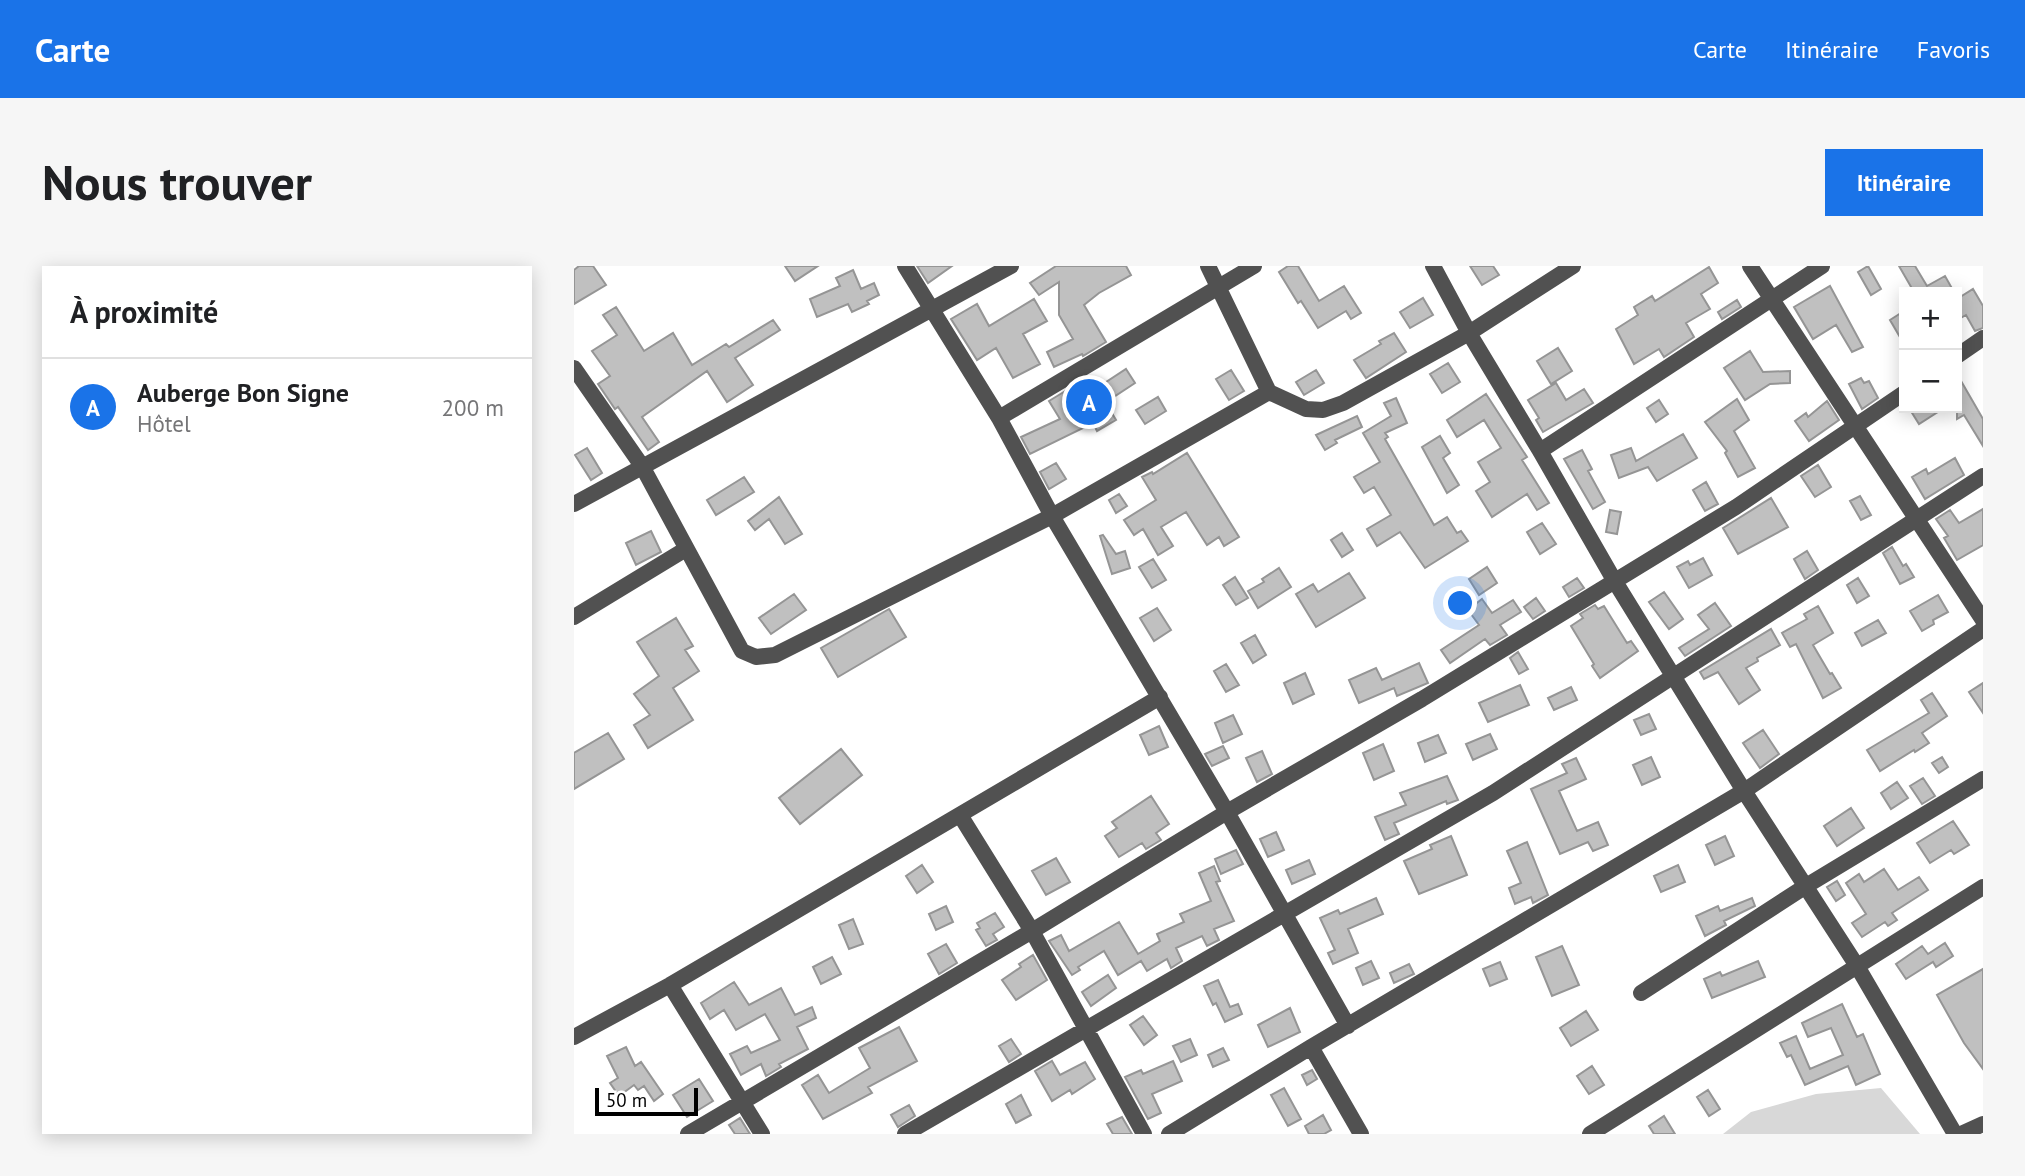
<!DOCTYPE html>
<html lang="fr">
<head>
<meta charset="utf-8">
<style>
	:root { --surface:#fff; --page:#f6f6f6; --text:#202124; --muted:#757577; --line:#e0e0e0; --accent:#1a73e8 }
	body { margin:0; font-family:"PT Sans",sans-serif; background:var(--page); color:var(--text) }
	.controls { position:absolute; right:21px; top:21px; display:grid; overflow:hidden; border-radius:0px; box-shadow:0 4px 18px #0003 }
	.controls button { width:63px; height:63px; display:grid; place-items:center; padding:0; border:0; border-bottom:2px solid var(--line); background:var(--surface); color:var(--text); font:35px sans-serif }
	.scale { position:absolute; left:21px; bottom:18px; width:103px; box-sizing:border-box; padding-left:7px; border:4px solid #000; border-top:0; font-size:19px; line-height:24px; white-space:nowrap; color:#000; -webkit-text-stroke:5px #fff; paint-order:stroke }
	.you { position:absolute; left:887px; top:338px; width:24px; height:24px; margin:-18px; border:5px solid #fff; border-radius:50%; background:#1a73e8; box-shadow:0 0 0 10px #1a73e833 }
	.badge { display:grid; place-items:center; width:46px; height:46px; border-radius:50%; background:var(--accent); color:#fff; font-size:23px; font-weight:700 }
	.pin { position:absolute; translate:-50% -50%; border:4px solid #fff; box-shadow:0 2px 7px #0006 }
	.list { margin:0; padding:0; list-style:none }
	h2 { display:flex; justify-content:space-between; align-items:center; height:91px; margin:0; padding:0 28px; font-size:30px }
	h2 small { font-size:23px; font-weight:400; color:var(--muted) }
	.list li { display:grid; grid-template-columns:46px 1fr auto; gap:21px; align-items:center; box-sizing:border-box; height:98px; padding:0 28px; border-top:2px solid var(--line) }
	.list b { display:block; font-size:26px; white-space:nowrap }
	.list p { margin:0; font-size:23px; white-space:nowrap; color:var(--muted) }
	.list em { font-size:23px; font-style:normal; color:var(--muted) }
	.map { position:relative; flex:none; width:1409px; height:868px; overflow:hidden; border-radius:0px }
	header { display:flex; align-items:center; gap:42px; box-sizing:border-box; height:98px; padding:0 35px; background:var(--accent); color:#fff }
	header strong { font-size:33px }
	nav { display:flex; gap:38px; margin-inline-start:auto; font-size:24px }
	.intro { display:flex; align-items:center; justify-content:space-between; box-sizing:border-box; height:168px; padding:0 42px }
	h1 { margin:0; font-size:49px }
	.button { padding:18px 32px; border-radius:0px; background:var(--accent); color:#fff; font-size:24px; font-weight:700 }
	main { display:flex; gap:42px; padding:0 42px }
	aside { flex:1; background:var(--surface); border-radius:0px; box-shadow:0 4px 18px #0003 }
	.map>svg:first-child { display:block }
	.green { fill:#d8d8d8 }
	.building { fill:#c0c0c0; stroke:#959595; stroke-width:2 }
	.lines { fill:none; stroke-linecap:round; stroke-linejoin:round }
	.minor { stroke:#515151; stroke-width:16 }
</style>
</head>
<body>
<header>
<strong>Carte</strong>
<nav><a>Carte</a><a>Itinéraire</a><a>Favoris</a></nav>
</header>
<div class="intro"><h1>Nous trouver</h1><a class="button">Itinéraire</a></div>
<main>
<aside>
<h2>À proximité<small></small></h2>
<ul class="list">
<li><span class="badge">A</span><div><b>Auberge Bon Signe</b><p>Hôtel</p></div><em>200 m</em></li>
</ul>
</aside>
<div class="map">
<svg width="1409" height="868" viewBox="0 0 1409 868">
	<rect width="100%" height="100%" fill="#fff"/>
	<path class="green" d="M1307 822 1346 868H1149L1177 846 1242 828Z"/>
	<path class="building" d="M5 0H19L32 19 0 38V4Z
		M211 0H244L221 15Z
		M343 0H378L354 17Z
		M482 0H552L557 9 525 27 510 39 532 76 509 90 508 88 480 101 473 86 499 73 485 49V16L465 29 456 17Z
		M714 0H724L745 35 770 20 787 47 777 53 772 45 744 62 727 35 724 37 705 6Z
		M896 0H919L925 9 908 19Z
		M1294 0 1307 23 1297 29 1284 6Z
		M1325 0H1341L1353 20 1371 10 1380 26H1340Z
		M1135 1 1144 17 1127 28 1136 43 1112 57 1120 71 1090 91 1085 83 1060 98 1042 63 1064 49 1060 41 1078 30 1081 35Z
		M279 4 287 23 300 17 305 29 293 35 295 38 278 46 274 38 243 51 236 33 266 20 262 12Z
		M1256 20 1289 81 1278 86 1262 59 1239 73 1220 41Z
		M1399 23 1409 40V62L1401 65 1392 49 1383 54V33Z
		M849 32 859 49 836 62 826 46Z
		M460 33 473 55 449 68 466 98 439 112 422 82 403 94 377 53 403 38 415 60Z
		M1163 34 1167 41 1148 53 1144 46Z
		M42 41 70 85 99 67 118 99 152 78 155 81 199 54 206 64 161 92 179 119 153 136 133 105 68 151 85 176 74 184 44 141 41 143 24 118 36 110 18 85 43 69 29 49Z
		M1330 45V78L1316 54Z
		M820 67 832 86 792 112 780 94 807 78 805 75Z
		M984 82 998 105 977 118 963 95Z
		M1176 85 1189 106 1216 105V117L1196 118 1171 134 1150 102Z
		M874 97 886 116 868 127 856 108Z
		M552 103 561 117 535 134 526 120Z
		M657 104 670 125 655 134 642 113Z
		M742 104 750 117 730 129 722 116Z
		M1383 108 1409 153V180L1390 149 1383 153Z
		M1287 112 1290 117 1295 115 1304 132 1288 143 1275 118Z
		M982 117 992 134 1010 123 1019 137 969 166 962 154 965 152 954 134Z
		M493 124 508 147 530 134 542 154 523 165 519 157 456 188 447 171 486 153 475 135Z
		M912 128 953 191 948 194 975 237 963 244 953 228 918 251 902 225 916 216 904 196 927 182 910 154 883 171 873 154Z
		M584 131 592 145 571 158 562 144Z
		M822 132 833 157 811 167 814 171 811 173 860 259 873 251 883 267 887 265 894 275 851 302 826 266 803 280 793 263 817 249 800 221 790 227 780 211 806 196 789 167 817 150 810 137Z
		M1163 133 1175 154 1160 165 1181 202 1164 211 1151 187 1153 185 1131 156Z
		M1085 134 1094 148 1082 156 1073 142Z
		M1253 135 1265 154 1235 175 1221 155 1232 147 1234 151Z
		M1335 142H1370L1345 158Z
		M783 150 788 161 761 174 763 177 751 184 742 169Z
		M1109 168 1123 192 1083 215 1074 201 1045 212 1037 189 1057 182 1062 195Z
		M866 170 876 187 869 192 885 219 873 227 848 181Z
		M13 182 28 207 17 214 1 189Z
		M1008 184 1018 203 1014 205 1031 236 1019 243 990 193Z
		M613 187 665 271 650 280 645 271 633 279 612 246 587 261 599 280 584 289 569 263 560 269 550 254 582 234 568 211 578 206 579 208Z
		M1381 192 1390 209 1351 233 1338 211 1352 203 1354 208Z
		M482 197 492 213 475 223 466 206Z
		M1244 199 1257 221 1241 231 1227 210Z
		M170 211 180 226 142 249 133 234Z
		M1132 216 1144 238 1131 245 1119 224Z
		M545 228 553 240 542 247 535 234Z
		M1286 230 1297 249 1287 254 1276 235Z
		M205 231 228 268 211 278 195 253 181 264 174 255Z
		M1197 232 1214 261 1164 288 1149 262Z
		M1409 243V279L1383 294 1370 272 1374 270 1362 253 1376 244 1385 257Z
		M1036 244 1047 246 1043 268 1032 266Z
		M968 257 982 278 966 288 953 266Z
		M77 265 87 286 62 299 52 277Z
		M768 267 779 284 768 291 757 274Z
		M529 269 542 288 551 285 556 302 538 308 526 270Z
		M1318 281 1329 300 1332 298 1340 311 1326 318 1309 287Z
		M1233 285 1244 304 1231 313 1220 293Z
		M1129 292 1138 309 1115 322 1103 301 1114 295 1116 299Z
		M579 293 592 314 578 322 565 301Z
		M913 301 923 317 905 329 895 313Z
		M705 302 717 321 684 342 674 325 690 316 688 313Z
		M775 307 791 332 742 361 722 328 739 318 744 326Z
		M661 311 674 332 662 339 649 319Z
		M1003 312 1010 322 995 331 989 321Z
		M1284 312 1295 330 1283 337 1273 319Z
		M1090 326 1109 353 1095 363 1075 336Z
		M220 328 232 344 197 368 185 352Z
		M1364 329 1374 346 1359 354 1360 358 1348 365 1336 345Z
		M962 332 971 345 959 353 950 341Z
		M908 333 918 347 939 334 947 346 926 359 933 369 916 379 911 373 876 397 867 384 905 359 894 344Z
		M1141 337 1157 360 1111 390 1105 382 1135 363 1124 349Z
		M1021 339 1024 343 1030 340 1053 377 1057 375 1064 385 1026 412 1018 400 1020 398 997 360 1009 352 1006 348Z
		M1244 340 1259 367 1239 379 1256 408 1258 407 1267 422 1249 432 1222 378 1216 381 1208 367 1233 353 1230 348Z
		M583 342 597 364 580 375 566 352Z
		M315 343 332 371 264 411 247 382Z
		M102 352 119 380 111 384 125 405 99 422 119 454 74 482 60 459 76 449 60 428 85 410 63 376Z
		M1304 354 1312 367 1288 380 1281 367Z
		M1197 363 1206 379 1183 392 1184 395 1172 402 1186 424 1165 438 1144 406 1130 413 1126 406Z
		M681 369 692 389 679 397 667 377Z
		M944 386 954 403 945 408 936 392Z
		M845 397 854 417 823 430 820 422 785 437 775 414 802 402 808 414Z
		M652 398 665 419 652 426 640 405Z
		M731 407 740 428 719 438 710 417Z
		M1409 417V447L1395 426Z
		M946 419 955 439 914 456 905 437Z
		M997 421 1003 434 980 444 974 432Z
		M1358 427 1373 450 1348 467 1355 477 1341 486 1340 484 1306 505 1293 484 1355 447 1347 434Z
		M1075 448 1082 463 1067 469 1060 454Z
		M659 449 668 468 649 477 641 457Z
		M585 460 594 481 575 489 566 469Z
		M1189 464 1205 488 1186 502 1169 477Z
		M34 467 50 493 0 523V487Z
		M916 468 923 483 899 494 892 478Z
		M864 469 872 487 851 496 844 477Z
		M809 478 820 505 800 514 789 487Z
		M649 480 655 492 638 500 631 488Z
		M267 483 288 509 226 558 205 532Z
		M688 485 698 508 683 516 672 492Z
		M1077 491 1086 511 1068 519 1059 499Z
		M1368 491 1374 501 1365 507 1358 497Z
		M1002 492 1012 513 985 525 1003 565 1024 556 1034 579 1019 585 1014 576 986 588 957 523 993 507 988 498Z
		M873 510 884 534 873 538 872 535 820 557 825 568 811 574 801 551 832 539 826 527Z
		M1349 512 1361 530 1348 538 1336 520Z
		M1323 516 1334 532 1317 543 1307 527Z
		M577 530 595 558 582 567 587 574 572 583 568 577 545 591 531 570 543 562 538 556Z
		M1277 542 1290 562 1263 580 1250 560Z
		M1379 555 1395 579 1380 588 1377 584 1356 597 1343 577Z
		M702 566 710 584 694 591 686 573Z
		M877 570 893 609 845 628 830 595 858 583 856 579Z
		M1151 570 1160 590 1141 599 1132 579Z
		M953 576 974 629 959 637 957 631 941 638 935 622 947 617 933 585Z
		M662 584 669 598 647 608 641 593Z
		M482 592 496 616 472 629 458 605Z
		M735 594 741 608 718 618 712 604Z
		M348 599 359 616 343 627 332 610Z
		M1104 599 1111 616 1087 626 1080 610Z
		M640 600 646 615 642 616 660 655 640 663 645 674 633 680 628 670 602 682 608 695 597 702 593 693 573 705 567 695 544 709 530 685 504 701 506 704 498 709 475 675 487 669 495 685 545 656 564 688 586 675 583 668 610 656 606 648 637 635 625 607Z
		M1310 603 1324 624 1345 611 1354 624 1318 647 1323 654 1314 660 1311 656 1288 671 1278 657 1292 648 1272 617 1285 608 1290 616Z
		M1263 615 1271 629 1262 635 1253 621Z
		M802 632 809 648 774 663 784 687 759 698 754 687 761 684 746 652 764 644 766 648Z
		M1178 632 1181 640 1150 655 1152 659 1131 670 1122 650 1144 640 1146 645Z
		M372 640 379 656 362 664 355 648Z
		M421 647 430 661 419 668 423 674 412 680 402 664 406 662 403 657Z
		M279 653 289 678 275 683 265 659Z
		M1371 677 1379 690 1362 701 1359 696 1332 713 1322 698 1348 680 1354 688Z
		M372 678 383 697 365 708 354 688Z
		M988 680 1005 719 978 730 962 691Z
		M459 689 473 714 442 734 428 714 447 701 445 698Z
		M258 691 267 708 247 718 239 701Z
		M797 695 805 712 789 719 782 702Z
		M1184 695 1191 711 1138 732 1130 713 1146 706 1148 710Z
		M926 696 933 713 916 720 909 703Z
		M835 698 840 708 820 717 816 707Z
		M1409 703V803L1390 777 1363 729Z
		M534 709 542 722 517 740 508 726Z
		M644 714 656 741 664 738 668 748 651 756 642 737 639 739 630 720Z
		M160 716 175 739 207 722 221 749 238 741 242 752 223 761 234 783 205 798 207 801 192 810 187 798 167 809 156 788 173 780 177 787 206 774 191 748 162 764 150 744 136 753 127 737Z
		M1268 738 1283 771 1289 768 1306 808 1282 819 1274 800 1231 819 1217 789 1213 791 1206 777 1222 770 1236 803 1269 789 1257 762 1234 771 1228 757Z
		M716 742 726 766 694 781 684 759Z
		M1012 745 1024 764 997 780 986 762Z
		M569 750 583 769 570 779 556 759Z
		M325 761 343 795 294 821 298 827 249 853 228 819 244 809 255 827 296 802 285 782Z
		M437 773 447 788 435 796 425 780Z
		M616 773 623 789 607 796 599 780Z
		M52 781 61 800 67 796 89 828 80 835 70 820 64 824 60 819 45 830 36 817 44 812 33 790Z
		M649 782 655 794 639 801 634 789Z
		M478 795 486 809 511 796 521 813 498 828 496 824 478 835 461 805Z
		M599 795 608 815 578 828 587 847 574 853 551 811 567 804 569 808Z
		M1018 800 1030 819 1015 828 1003 810Z
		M738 804 743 813 733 819 728 809Z
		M125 813 139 835 113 851 99 829Z
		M710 822 727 853 714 860 697 829Z
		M1134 824 1146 843 1135 850 1123 831Z
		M447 829 457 849 442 857 432 838Z
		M335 839 341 850 324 861 317 849Z
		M749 849 757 864 750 868H735L731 860Z
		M1090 850 1101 868H1080L1075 860Z
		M548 851 558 868H539L533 858Z
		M166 852 176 868H161L155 859Z"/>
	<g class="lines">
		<path class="minor" d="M331 0 425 152 478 250 653 546 774 760
			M634 0 695 126 732 143 749 144 769 137 895 67 999 0
			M859 0 895 67 966 185 1040 314 1170 525 1283 700 1381 868
			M1176 0 1409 354
			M1383 90 1409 72
			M0 102 68 200 168 385 182 391 201 389 478 250 695 126
			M425 152 680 0
			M966 185 1248 0
			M0 238 437 0
			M0 351 112 283
			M386 549 458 665 570 868
			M96 719 188 868
			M1067 727 1232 620 1409 513
			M0 771 96 719 586 431
			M737 781 787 868
			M114 868 458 665 653 546 848 433 1162 241 1330 127
			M331 868 919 527 1409 210
			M595 868 737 781 1170 525 1409 363
			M1016 868 1409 621
			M1387 868 1409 858"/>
	</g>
</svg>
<div class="controls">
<button>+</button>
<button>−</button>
</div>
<div class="scale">50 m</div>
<div class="you"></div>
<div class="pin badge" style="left:515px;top:136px">A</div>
</div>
</main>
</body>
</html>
